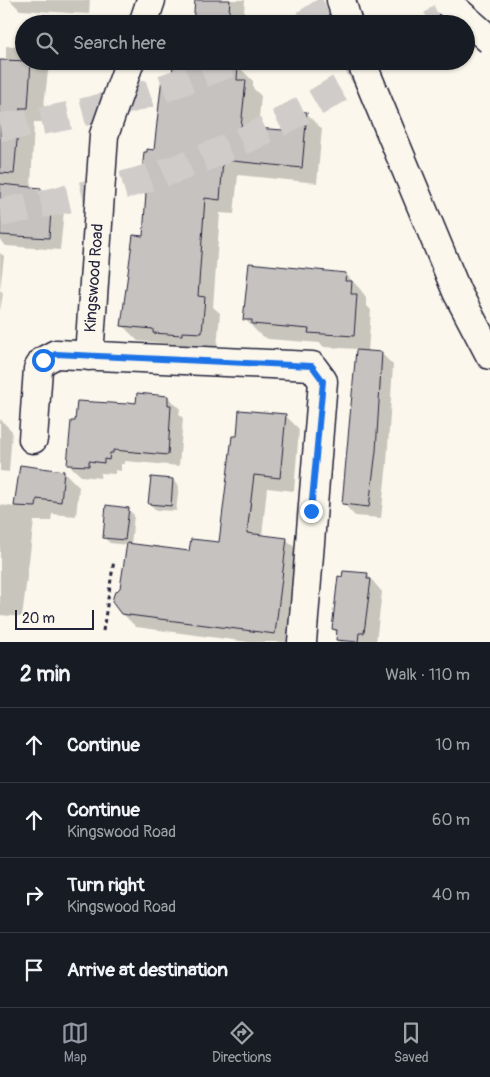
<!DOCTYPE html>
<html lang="en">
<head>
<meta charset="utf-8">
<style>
	:root { --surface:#171b24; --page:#20242c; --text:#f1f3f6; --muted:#9ea1a6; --line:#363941; --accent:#9495a2 }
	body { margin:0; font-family:Pangolin,sans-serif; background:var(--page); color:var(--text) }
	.scale { position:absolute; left:15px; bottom:12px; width:79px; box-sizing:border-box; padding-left:5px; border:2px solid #22223b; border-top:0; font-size:14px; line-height:18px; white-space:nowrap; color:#22223b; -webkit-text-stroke:4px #fbf7ec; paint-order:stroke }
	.stop { position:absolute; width:15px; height:15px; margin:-11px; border:4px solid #1a73e8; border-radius:50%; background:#fff }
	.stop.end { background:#1a73e8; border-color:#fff; box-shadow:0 1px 5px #0008 }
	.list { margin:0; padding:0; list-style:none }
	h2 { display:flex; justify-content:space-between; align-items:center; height:65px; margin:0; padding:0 20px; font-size:21px }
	h2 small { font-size:16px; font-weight:400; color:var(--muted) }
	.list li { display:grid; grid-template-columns:32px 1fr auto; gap:15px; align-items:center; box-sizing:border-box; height:75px; padding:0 20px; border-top:1px solid var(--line) }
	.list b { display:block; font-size:19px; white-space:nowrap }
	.list p { margin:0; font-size:16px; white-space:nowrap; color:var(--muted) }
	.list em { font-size:16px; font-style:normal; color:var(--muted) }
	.icon { flex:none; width:28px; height:28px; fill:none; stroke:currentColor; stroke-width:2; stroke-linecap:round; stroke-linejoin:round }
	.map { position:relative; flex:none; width:490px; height:642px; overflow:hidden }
	.search { position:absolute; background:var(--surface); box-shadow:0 1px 4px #0004; left:15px; right:15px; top:15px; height:55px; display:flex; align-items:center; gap:12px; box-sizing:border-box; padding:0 18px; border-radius:28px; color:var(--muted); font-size:19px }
	.sheet { height:365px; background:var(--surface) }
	nav { display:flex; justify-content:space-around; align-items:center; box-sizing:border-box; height:70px; border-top:1px solid var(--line); background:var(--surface); font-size:14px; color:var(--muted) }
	nav a { display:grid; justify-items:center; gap:2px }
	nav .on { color:var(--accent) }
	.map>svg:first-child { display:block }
	.shadow { fill:#0003 }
	.building { fill:#c6c2c0; stroke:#22223b }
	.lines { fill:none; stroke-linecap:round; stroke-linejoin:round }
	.motorway-tunnel { stroke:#d0ccc9; stroke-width:28; stroke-dasharray:28 14; stroke-linecap:butt }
	.minor-casing { stroke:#22223b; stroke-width:31 }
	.motorway-casing { stroke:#22223b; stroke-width:31 }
	.path { stroke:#22223b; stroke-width:3; stroke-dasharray:4 4; stroke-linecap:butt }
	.minor { stroke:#fbf7ec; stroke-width:28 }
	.motorway { stroke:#fbf7ec; stroke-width:28 }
	.motorway-bridge-casing { stroke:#22223b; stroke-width:31; stroke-linecap:butt }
	.motorway-bridge { stroke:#fbf7ec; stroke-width:28 }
	.route { stroke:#1a73e8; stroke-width:6 }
	.labels { text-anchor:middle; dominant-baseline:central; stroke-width:5; stroke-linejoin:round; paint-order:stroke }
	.street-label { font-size:16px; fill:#22223b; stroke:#fbf7ec }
</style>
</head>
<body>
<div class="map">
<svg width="490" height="642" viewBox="0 0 490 642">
	<rect width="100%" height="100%" fill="#fbf7ec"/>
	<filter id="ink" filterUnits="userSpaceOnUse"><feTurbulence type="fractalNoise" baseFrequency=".02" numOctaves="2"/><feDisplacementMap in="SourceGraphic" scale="10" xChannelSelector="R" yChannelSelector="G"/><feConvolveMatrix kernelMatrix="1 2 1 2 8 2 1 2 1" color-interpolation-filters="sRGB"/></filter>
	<g filter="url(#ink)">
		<path class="shadow" d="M10 0H90L89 14 20 10Z
			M196 0H245L243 24H194Z
			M6 46 24 48V61H47L49 63 42 122H34L31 188 41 189 64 211 60 250 6 246 0 240V61H6Z
			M192 61H240V68L253 81V88L261 96 258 129 284 131 307 114 322 129 317 183 238 175 234 214 220 213 213 307 220 313 217 348 197 347V350L169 347 165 343 138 341 123 326 144 238 147 198 142 192 155 151 173 80Z
			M0 253 4 256 0 290 3 293 0 311Z
			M346 274 360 289 366 297V305L371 310 368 352 381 353 393 365 387 463 381 518 355 516 344 504 357 349 324 347 320 343 268 339 259 334 245 319Z
			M168 397 180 409 179 415 183 418 179 466 125 461 124 464H121V471L115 470V474L101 473 100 478 81 476 69 465 129 406Z
			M285 415 299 429 294 491 267 488 262 536 286 539 300 553 290 642H248L136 627 122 613V589L128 545 110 543 104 538 128 509 134 515 131 545 190 552 220 543 238 437Z
			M0 419 12 431 9 472 0 471Z
			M21 466 64 472 79 487 76 516 52 514 51 521H34L22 617 0 615V505L16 507Z
			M173 480 179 486 176 511 156 510 150 504Z
			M367 574 382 592 376 642H339L337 640 338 634 333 629 343 579Z"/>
		<path class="building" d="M195 0H230L228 24H193Z
			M0 60 31 61 28 108H20L14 174 0 173Z
			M173 61 238 65 237 80H246L241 127 283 130 285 110 307 112 302 168 223 160 220 200 205 198 198 296 205 297 202 333 182 332V335L153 333V329L121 326 133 235 143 236 146 193 140 192 144 152H147V149L154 150 162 77 172 79Z
			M0 184 41 188 40 196 52 198 49 238 0 235Z
			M249 263 346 273 345 281H352L351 294H357L354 336 308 333 309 329 252 324V320H243Z
			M356 350 382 352 376 451 369 507 342 504Z
			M137 393 168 396V405H171L168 455 113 450V453H110L109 460 104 459V463L89 461V466L67 465 71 421H75L77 401 127 404 128 402 136 403Z
			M239 410 286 414 280 478 254 475 247 533 287 538 275 634 121 614 112 602 114 594 120 588 127 543 189 551 191 539 219 542 232 436H237Z
			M20 465 64 471 61 502 37 499 36 507 14 506Z
			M151 477 173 479 171 506 148 504Z
			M106 505 129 508 125 540 103 538Z
			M343 571 368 573 367 579H371L364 633H359L358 642 336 640 337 630 332 629 338 576 342 577Z"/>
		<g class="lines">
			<path class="motorway-tunnel" d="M305 24 342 0
				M433 24 462 0
				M0 127C82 118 158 93 234 61
				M0 213C57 201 115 190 170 171 246 144 316 105 383 61"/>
			<g class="minor-casing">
				<path id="minor" d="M143 24 151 0
					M89 356 104 135 130 61
					M33 439 38 369 43 361 56 354 312 366 323 381 302 642"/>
			</g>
			<g class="motorway-casing">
				<path id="motorway" d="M341 0 348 24
					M361 61 457 292 490 355"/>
			</g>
			<path class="path" d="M103 631 114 560"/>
			<use href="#minor" class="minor"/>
			<use href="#motorway" class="motorway"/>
			<g class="motorway-bridge-casing">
				<path id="motorway-bridge" d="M448 3 490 40"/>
			</g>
			<use href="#motorway-bridge" class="motorway-bridge"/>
		</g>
	</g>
	<g class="lines" filter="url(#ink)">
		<path class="route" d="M43 360 56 354 312 366 323 381 311 511"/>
	</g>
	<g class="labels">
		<g class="street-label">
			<text transform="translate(94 278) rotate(-86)">Kingswood Road</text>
		</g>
	</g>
</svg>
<div class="scale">20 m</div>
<div class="stop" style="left:43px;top:360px"></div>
<div class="stop end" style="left:311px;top:511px"></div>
<div class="search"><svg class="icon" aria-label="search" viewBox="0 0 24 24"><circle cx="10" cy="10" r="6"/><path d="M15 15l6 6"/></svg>Search here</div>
</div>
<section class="sheet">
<h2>2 min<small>Walk · 110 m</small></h2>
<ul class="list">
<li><svg class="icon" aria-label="ahead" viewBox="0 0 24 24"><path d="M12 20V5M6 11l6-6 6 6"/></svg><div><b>Continue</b></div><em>10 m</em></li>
<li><svg class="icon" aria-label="ahead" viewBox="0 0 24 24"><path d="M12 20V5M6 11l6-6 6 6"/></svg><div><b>Continue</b><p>Kingswood Road</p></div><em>60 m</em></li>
<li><svg class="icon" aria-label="right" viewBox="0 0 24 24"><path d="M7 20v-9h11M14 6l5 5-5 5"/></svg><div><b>Turn right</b><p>Kingswood Road</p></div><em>40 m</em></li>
<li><svg class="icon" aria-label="arrive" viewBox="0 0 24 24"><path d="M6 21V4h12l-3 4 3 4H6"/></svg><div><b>Arrive at destination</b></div></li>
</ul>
</section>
<nav>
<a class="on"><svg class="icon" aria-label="map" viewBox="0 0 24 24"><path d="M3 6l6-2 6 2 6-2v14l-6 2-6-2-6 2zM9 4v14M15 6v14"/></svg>Map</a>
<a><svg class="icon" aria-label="directions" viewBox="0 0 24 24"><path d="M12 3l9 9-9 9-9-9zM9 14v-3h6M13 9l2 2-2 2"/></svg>Directions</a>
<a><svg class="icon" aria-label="saved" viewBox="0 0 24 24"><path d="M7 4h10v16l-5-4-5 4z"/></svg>Saved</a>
</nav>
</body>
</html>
